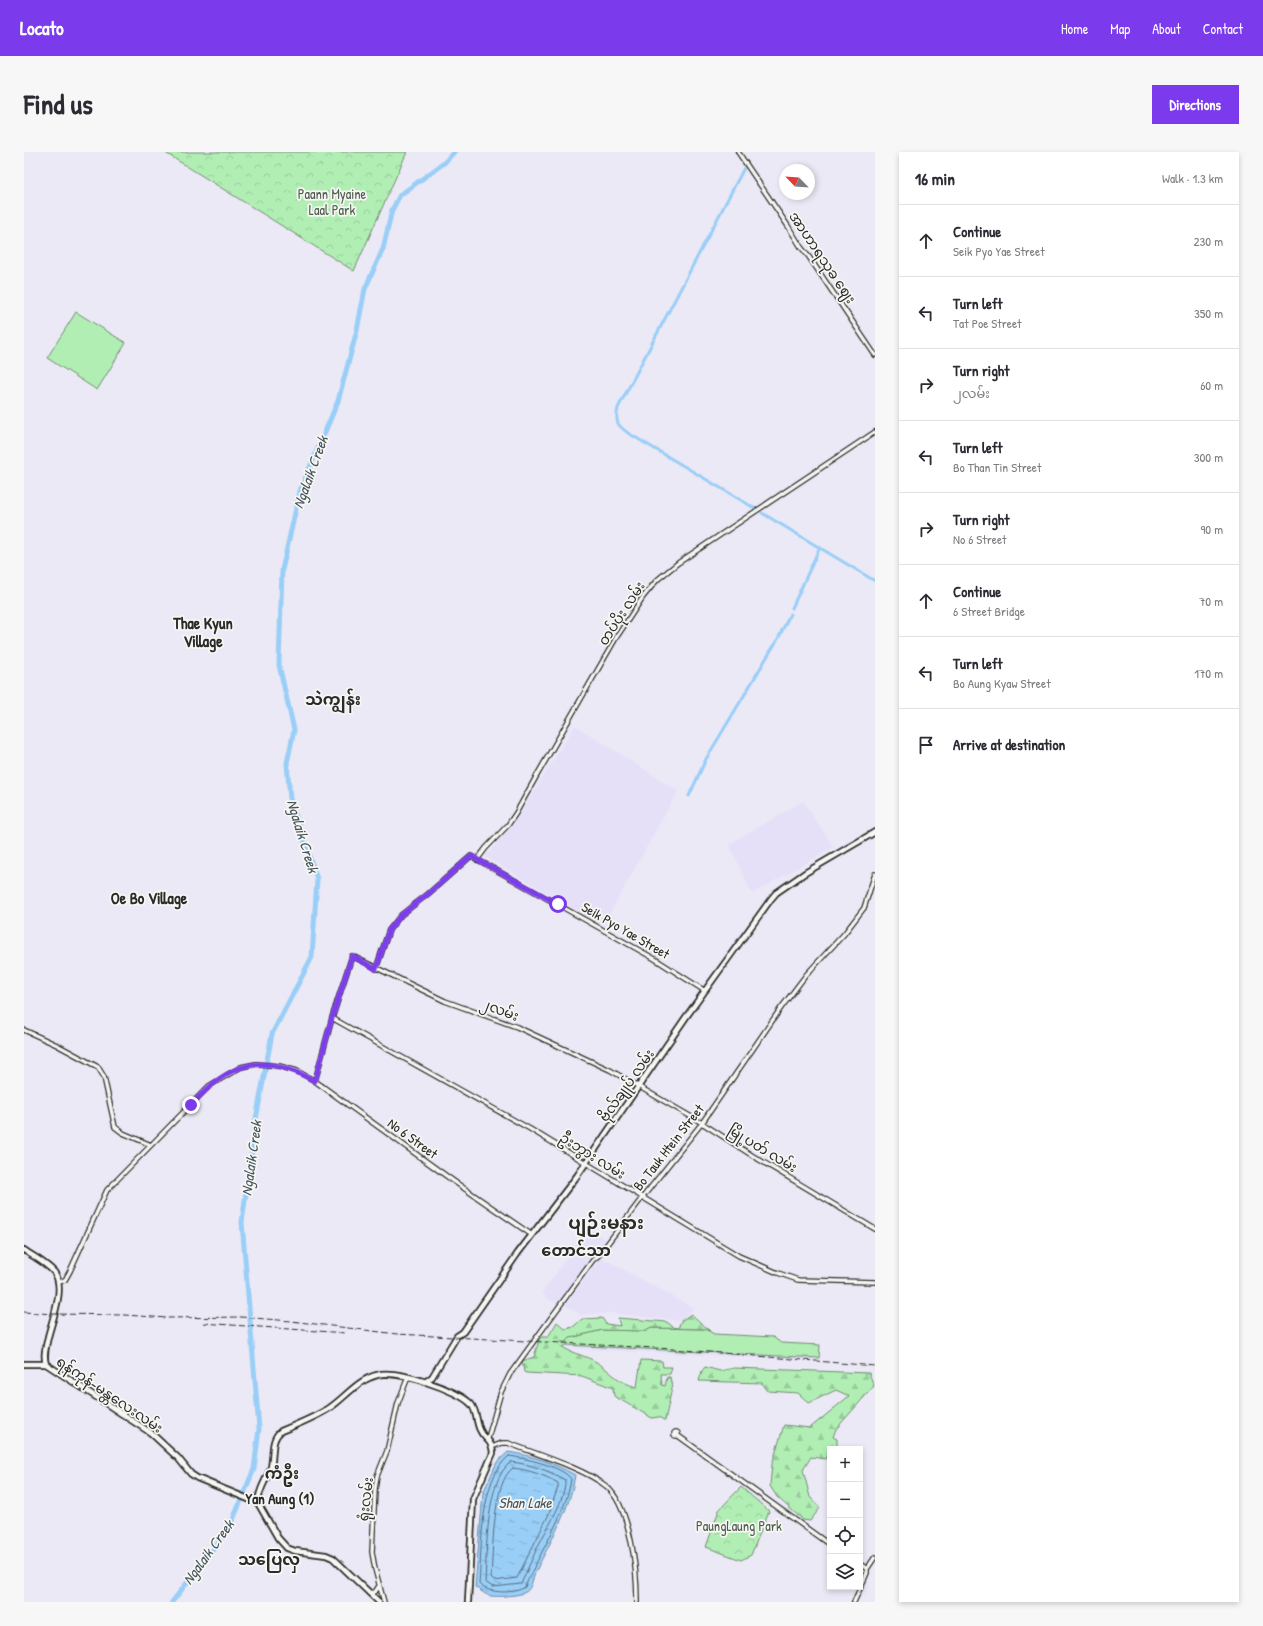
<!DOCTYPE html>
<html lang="en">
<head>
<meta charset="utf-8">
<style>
	:root { --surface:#fff; --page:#f7f7f7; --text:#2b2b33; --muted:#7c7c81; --line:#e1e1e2; --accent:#7c3aed }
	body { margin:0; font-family:"Patrick Hand","Noto Sans Myanmar",sans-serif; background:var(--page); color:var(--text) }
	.controls { position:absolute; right:12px; bottom:12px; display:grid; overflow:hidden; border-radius:0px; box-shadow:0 2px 6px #0003 }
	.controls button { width:36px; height:36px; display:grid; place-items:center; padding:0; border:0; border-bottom:1px solid var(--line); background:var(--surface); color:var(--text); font:20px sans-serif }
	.compass { position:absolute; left:755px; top:12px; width:36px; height:36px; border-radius:50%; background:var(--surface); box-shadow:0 2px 6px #0003; rotate:295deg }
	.stop { position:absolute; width:12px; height:12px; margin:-9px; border:3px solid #7c3aed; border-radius:50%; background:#fff }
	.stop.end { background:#7c3aed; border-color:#fff; box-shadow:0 1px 4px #0008 }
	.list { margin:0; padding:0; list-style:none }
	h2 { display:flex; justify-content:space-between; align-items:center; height:52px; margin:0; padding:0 16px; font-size:17px }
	h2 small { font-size:13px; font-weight:400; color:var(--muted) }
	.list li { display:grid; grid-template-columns:26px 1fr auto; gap:12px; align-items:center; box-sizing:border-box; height:72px; padding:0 16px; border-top:1px solid var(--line) }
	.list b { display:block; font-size:15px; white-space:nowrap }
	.list p { margin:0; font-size:13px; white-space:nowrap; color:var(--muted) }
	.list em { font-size:13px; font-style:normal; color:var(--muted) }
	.icon { flex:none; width:22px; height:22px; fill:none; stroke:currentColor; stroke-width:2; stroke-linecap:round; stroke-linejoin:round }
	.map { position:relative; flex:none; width:851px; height:1450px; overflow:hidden; border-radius:0px }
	header { display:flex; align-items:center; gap:24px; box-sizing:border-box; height:56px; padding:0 20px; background:var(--accent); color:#fff }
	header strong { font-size:19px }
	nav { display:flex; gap:22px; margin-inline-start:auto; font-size:14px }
	.intro { display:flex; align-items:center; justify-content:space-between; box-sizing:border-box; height:96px; padding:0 24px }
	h1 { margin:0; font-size:28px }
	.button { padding:10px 18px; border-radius:0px; background:var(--accent); color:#fff; font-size:14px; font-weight:700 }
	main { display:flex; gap:24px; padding:0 24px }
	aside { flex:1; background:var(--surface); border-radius:0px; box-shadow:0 2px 6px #0003 }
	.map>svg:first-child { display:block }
	.built { fill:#e5e0f8 }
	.grass { fill:#b1eeb4; stroke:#6e8c70 }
	.forest { fill:url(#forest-firs); stroke:#6e8c70 }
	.park { fill:url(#park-crowns); stroke:#6e8c70 }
	.water { fill:url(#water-ripples); stroke:#6d8da5 }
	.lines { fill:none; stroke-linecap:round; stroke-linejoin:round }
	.shore { stroke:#576c7d; stroke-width:1 }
	.canal { stroke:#99cef7; stroke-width:3 }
	.river { stroke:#99cef7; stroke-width:5 }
	.minor-casing { stroke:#2b2b2b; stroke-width:6 }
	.major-casing { stroke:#2b2b2b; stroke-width:8 }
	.minor { stroke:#f6f6f2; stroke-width:3.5 }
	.major { stroke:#f6f6f2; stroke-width:4.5 }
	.rail { stroke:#2b2b2b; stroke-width:1; stroke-dasharray:6 3; stroke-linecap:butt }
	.route { stroke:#7c3aed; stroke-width:5 }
	.labels { text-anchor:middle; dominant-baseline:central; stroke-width:3.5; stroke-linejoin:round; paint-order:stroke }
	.park-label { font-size:14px; fill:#4c5c4d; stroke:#f6f6f2 }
	.street-label { font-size:14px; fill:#2b2b2b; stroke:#f6f6f2 }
	.water-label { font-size:15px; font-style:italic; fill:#46545e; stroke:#f6f6f2 }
	.neighbourhood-label { font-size:15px; font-weight:bold; fill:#2b2b2b; stroke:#f6f6f2 }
	.quarter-label { font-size:16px; font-weight:bold; fill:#2b2b2b; stroke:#f6f6f2 }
	.district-label { font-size:18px; font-weight:bold; fill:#2b2b2b; stroke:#f6f6f2 }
</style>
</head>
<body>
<header>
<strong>Locato</strong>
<nav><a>Home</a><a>Map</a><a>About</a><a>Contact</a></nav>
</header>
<div class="intro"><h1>Find us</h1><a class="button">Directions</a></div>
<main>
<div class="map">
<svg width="851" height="1450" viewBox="0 0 851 1450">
	<defs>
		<pattern id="forest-firs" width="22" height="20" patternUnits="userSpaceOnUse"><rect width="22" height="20" fill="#b1eeb4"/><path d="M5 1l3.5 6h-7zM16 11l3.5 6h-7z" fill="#98cc9b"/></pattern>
		<pattern id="park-crowns" width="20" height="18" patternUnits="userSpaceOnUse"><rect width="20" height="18" fill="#b1eeb4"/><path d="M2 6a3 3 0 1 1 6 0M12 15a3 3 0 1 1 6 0" fill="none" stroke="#98cc9b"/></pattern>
		<pattern id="water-ripples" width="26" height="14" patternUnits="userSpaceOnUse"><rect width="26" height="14" fill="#99cef7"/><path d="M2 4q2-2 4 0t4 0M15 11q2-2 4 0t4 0" fill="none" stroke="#84b1d4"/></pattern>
	</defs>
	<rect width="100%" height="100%" fill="#ece9f6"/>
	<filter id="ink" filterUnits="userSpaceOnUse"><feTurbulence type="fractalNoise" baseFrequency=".025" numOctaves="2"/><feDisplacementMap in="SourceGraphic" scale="8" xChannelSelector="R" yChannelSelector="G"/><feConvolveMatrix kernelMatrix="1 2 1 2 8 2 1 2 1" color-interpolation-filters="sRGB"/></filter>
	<g filter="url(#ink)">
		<path class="built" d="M551 573 654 639 579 774 461 705 493 667Z
			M779 649 810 695 728 742 705 692Z
			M564 1075 584 1090 534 1153 517 1142Z
			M577 1105 613 1125 670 1156 657 1169 586 1161 557 1163 541 1153Z
			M540 1192 755 1202 796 1205 795 1209 539 1196Z"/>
		<path class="grass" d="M52 160 102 191 73 238 23 206Z
			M627 1176 681 1177 690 1182 749 1185 757 1191 796 1193 795 1206 542 1193 538 1196 533 1189 542 1190 546 1186 578 1178 622 1179Z"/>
		<path class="forest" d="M667 1162 686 1179 681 1177 627 1176 622 1179 578 1178 546 1186 542 1190H533C543 1202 561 1202 574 1211 590 1222 593 1230 613 1235L617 1208 638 1209 639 1215H648L646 1222H637L638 1233 641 1234 643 1225H646L647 1230 649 1231 641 1269 635 1265 628 1266 590 1244 589 1236 558 1224 502 1221 500 1220 498 1209 510 1205 516 1185H524L533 1170 541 1177 549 1175 558 1167 578 1166 582 1172 596 1174 594 1166 643 1170 649 1175 654 1176 657 1169Z
			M681 1215 696 1219 710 1216 845 1221 850 1234 812 1277 809 1285 813 1287V1296L806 1297 802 1307 787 1305 779 1318 786 1345 796 1356 786 1369 779 1368 753 1345 746 1334 748 1312 760 1273 786 1276 825 1244 812 1238 785 1251 774 1241 744 1239 738 1231 675 1229 678 1219Z"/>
		<path class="park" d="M140 0H383L330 119Z
			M717 1335 745 1359 727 1403 717 1408 682 1395 695 1358Z"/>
		<path class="water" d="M484 1300C511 1304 527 1310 551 1323 546 1358 527 1388 512 1419 509 1425 508 1435 503 1439 498 1444 474 1445 467 1444 461 1443 456 1438 451 1435L459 1341 473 1310Z"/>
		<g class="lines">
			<path class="shore" d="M485 1304C500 1306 538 1314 547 1327 542 1363 515 1401 501 1435 491 1442 464 1442 455 1432 458 1397 455 1327 485 1304Z
				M487 1310C506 1312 524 1318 541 1328 542 1346 524 1375 515 1392 509 1405 503 1418 497 1432L469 1435 461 1430C463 1400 461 1328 487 1310Z
				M489 1316C505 1318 520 1323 534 1331V1335L524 1364 493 1426 470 1429 467 1426C469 1402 468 1329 489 1316Z"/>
			<path class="canal" d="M720 16 594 256C591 270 593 273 604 281L732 357
				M738 361 851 429
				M768 456 796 395
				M665 644 682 607 755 485 766 462"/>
			<path class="river" d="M148 1450 195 1390 208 1370 230 1317 235 1277 218 1070 232 967 248 882 288 805 293 727 266 647 263 611 270 578 255 513 258 418 276 339 314 249 333 178 341 137 359 97 368 58 376 43 420 11 430 0"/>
			<g class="minor-casing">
				<path id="minor" d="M714 0 764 74 777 95 785 105 851 203
					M453 708 462 696 484 673 492 661 512 625 592 486 619 445 633 428 654 411 851 280
					M352 817 365 778 377 763 404 742 447 704 631 807 681 839
					M308 866 506 977 715 1104 754 1121 774 1128 851 1130
					M0 878 33 893 74 915 80 925 91 975 99 981 127 993
					M291 929 308 866 328 804 421 849 493 875 586 918 678 971 729 1004 851 1077
					M35 1130 41 1128 46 1119 83 1038 185 934 217 915 232 912 255 914 273 919 291 929 428 1028 508 1083
					M650 1282a2 2 0 1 1 4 0a2 2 0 1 1-4 0Z
					M653 1283 806 1393
					M464 1286 477 1240 486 1222 569 1108 574 1104 618 1046 678 971 757 856 782 823 820 782 840 756 851 722
					M468 1295 478 1291H484C512 1302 559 1316 582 1334 607 1355 613 1419 613 1450
					M836 1412 843 1417
					M345 1441 351 1440 355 1434
					M360 1450 351 1417 348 1400 351 1337 353 1324 363 1299 374 1251 384 1225
					M830 1450 843 1421V1417L851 1405"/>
			</g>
			<g class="major-casing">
				<path id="major" d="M0 1098C10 1105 22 1111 30 1120 42 1135 28 1168 24 1185 22 1195 19 1203 22 1212L127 1281 154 1306 167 1322 173 1326 234 1351 254 1386 263 1396 271 1399 302 1403 309 1406 355 1450
					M0 1212H22
					M401 1230 408 1225 433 1184 439 1180 494 1101 553 1024 662 865 747 747 752 741 781 721 851 680
					M234 1351C234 1338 243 1327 247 1315 250 1302 246 1288 257 1279 272 1273 289 1266 304 1257 321 1246 333 1228 353 1223 372 1217 434 1238 447 1252 453 1259 452 1270 456 1278 460 1288 468 1287 469 1301L449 1347 444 1450"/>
			</g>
			<use href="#minor" class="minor"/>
			<use href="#major" class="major"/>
			<path class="rail" d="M0 1160 30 1162 101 1163 143 1166 217 1165 267 1169 373 1182 649 1197 851 1214
				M179 1171 322 1181"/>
		</g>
	</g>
	<g class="lines" filter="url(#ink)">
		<path class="route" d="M167 953C208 909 236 900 291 929L308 866 328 804 352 817 365 778 377 763 404 742 447 704 534 752"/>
	</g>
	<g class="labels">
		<g class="park-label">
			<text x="308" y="41">Paann Myaine<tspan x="308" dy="16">Laal Park</tspan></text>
			<text x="715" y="1373">PaungLaung Park</text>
		</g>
		<g class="street-label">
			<text transform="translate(799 105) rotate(56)">အာဟာရသုခ ဈေး</text>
			<text transform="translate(597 461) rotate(-57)">တပ်ပိုး လမ်း</text>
			<text transform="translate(602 778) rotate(30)">Seik Pyo Yae Street</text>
			<text transform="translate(476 857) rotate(21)">၂လမ်း</text>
			<text transform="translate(602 933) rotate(-55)">ဗိုလ်ချုပ် လမ်း</text>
			<text transform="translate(389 986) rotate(36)">No 6 Street</text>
			<text transform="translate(644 995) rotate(-52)">Bo Tauk Htein Street</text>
			<text transform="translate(739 996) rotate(31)">မြို့ပတ် လမ်း</text>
			<text transform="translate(569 1003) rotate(32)">ဦးဘွား လမ်း</text>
			<text transform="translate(86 1242) rotate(34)">ရန်ကုန်-မန္တလေးလမ်း</text>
			<text transform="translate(341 1347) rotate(-83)">ရုံးလမ်း</text>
		</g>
		<g class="water-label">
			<text transform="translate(286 320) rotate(-70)">Ngalaik Creek</text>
			<text transform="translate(279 684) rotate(73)">Ngalaik Creek</text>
			<text transform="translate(227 1006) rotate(-82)">Ngalaik Creek</text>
			<text x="501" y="1350">Shan Lake</text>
			<text transform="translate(184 1400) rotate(-54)">Ngalaik Creek</text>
		</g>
		<g class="neighbourhood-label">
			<text x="256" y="1346">Yan Aung (1)</text>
		</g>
		<g class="quarter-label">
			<text x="179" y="471">Thae Kyun<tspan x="179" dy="18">Village</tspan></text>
			<text x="309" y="547">သဲကျွန်း</text>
			<text x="125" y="746">Oe Bo Village</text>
			<text x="552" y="1098">တောင်သာ</text>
			<text x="258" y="1321">ကံဦး</text>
			<text x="245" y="1407">သပြေလှ</text>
		</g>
		<g class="district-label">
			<text x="582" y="1070">ပျဉ်းမနား</text>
		</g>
	</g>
</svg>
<div class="controls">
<button>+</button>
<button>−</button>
<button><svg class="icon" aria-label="locate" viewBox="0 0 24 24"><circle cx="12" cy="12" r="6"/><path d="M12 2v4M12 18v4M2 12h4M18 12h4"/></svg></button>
<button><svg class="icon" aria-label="layers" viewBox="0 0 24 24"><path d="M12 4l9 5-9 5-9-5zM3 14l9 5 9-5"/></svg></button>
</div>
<svg class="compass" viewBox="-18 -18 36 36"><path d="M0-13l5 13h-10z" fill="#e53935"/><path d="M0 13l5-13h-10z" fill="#7c7c81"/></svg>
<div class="stop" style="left:534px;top:752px"></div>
<div class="stop end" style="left:167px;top:953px"></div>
</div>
<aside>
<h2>16 min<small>Walk · 1.3 km</small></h2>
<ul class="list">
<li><svg class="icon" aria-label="ahead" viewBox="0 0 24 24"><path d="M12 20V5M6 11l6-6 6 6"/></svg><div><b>Continue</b><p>Seik Pyo Yae Street</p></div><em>230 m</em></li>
<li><svg class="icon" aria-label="left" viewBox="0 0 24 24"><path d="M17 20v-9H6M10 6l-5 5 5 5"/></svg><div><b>Turn left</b><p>Tat Poe Street</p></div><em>350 m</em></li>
<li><svg class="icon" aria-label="right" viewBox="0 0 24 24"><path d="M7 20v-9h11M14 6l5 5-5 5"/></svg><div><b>Turn right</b><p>၂လမ်း</p></div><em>60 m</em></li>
<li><svg class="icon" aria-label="left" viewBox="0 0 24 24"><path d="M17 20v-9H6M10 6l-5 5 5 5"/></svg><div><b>Turn left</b><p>Bo Than Tin Street</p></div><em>300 m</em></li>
<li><svg class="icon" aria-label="right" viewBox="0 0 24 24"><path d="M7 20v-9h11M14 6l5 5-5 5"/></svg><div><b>Turn right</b><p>No 6 Street</p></div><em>90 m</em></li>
<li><svg class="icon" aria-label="ahead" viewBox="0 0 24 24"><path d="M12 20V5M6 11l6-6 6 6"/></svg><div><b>Continue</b><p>6 Street Bridge</p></div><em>70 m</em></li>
<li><svg class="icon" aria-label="left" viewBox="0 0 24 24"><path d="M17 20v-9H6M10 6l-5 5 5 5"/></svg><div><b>Turn left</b><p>Bo Aung Kyaw Street</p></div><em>170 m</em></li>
<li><svg class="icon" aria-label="arrive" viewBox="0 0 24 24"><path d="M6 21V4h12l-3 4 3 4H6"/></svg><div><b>Arrive at destination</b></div></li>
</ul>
</aside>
</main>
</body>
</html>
